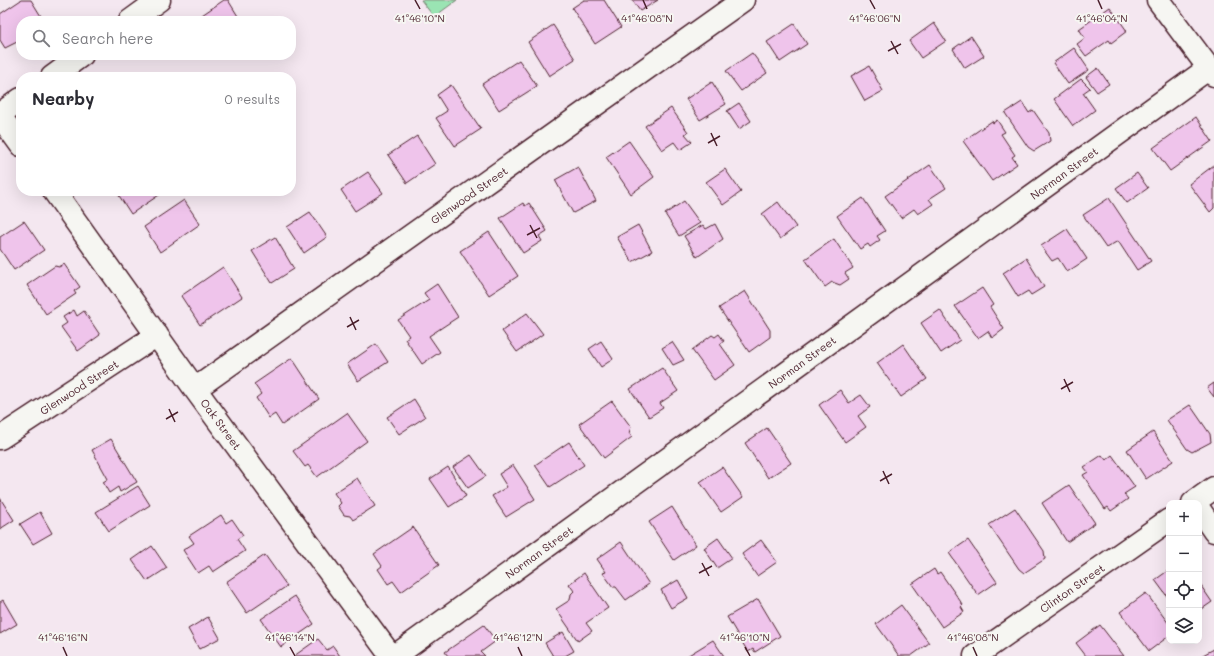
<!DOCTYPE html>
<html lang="en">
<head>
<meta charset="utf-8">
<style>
	:root { --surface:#fff; --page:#f2f2f3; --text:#2b2b33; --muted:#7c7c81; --line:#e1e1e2 }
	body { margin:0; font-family:Mali,sans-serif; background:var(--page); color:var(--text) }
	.controls { position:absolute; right:12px; bottom:12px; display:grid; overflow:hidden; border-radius:8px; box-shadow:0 4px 16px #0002 }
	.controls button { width:36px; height:36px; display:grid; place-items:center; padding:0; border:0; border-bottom:1px solid var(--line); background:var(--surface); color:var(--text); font:20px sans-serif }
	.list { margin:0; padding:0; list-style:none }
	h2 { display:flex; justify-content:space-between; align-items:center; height:52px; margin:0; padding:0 16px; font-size:17px }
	h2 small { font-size:13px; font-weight:400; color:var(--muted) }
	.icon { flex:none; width:22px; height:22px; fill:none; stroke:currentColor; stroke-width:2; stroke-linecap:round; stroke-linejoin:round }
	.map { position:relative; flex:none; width:1214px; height:656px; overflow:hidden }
	.search { position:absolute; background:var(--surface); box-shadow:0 4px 16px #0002; left:16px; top:16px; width:280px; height:44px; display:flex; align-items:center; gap:10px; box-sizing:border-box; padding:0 14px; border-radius:16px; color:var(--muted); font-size:15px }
	.panel { position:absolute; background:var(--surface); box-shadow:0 4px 16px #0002; left:16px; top:72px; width:280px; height:124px; border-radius:16px }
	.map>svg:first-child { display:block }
	.green { fill:#9ae4b3; stroke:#72826f }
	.building { fill:#efc4eb; stroke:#4a1f2b }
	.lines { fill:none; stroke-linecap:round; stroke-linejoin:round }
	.minor-casing { stroke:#4a1f2b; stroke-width:25 }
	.minor { stroke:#f6f6f2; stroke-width:22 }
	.ticks { fill:none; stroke:#4a1f2b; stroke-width:1.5 }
	.labels { text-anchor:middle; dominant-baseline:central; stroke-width:4; stroke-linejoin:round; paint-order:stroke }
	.street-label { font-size:11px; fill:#4a1f2b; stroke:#f6f6f2 }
	.ticks-label { font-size:10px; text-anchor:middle; fill:#4a1f2b; stroke:#f6f6f2; stroke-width:4; stroke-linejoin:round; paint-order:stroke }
</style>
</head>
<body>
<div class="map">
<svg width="1214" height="656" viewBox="0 0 1214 656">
	<rect width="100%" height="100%" fill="#f4e7f0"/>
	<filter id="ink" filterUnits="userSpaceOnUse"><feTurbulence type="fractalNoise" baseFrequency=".025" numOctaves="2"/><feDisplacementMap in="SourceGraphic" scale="8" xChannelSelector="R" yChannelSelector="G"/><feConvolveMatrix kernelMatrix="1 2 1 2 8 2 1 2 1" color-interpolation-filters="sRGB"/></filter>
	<g filter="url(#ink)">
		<path class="green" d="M421 0H457L434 17Z"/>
		<path class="building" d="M21 0H31L44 21H21V40L5 48 0 40V14Z
			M224 0H228L241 21H201L199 17Z
			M584 0H604L621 27 595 44 572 8Z
			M632 0H658L640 11Z
			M1110 7 1127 31 1111 43 1109 40 1086 56 1077 44 1085 38 1079 29Z
			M934 23 946 41 921 58 909 41Z
			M794 24 807 44 780 62 767 42Z
			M553 25 575 59 549 76 528 42Z
			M971 36 984 56 965 68 953 49Z
			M1074 48 1089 70 1068 84 1053 63Z
			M752 53 767 73 741 91 726 71Z
			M519 60 537 86 499 110 482 84Z
			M869 66 883 91 865 101 851 76Z
			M1098 68 1109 84 1097 92 1086 77Z
			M1081 79 1090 88 1083 93 1095 110 1073 126 1054 99Z
			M712 82 726 104 700 120 686 99Z
			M451 85 481 129 455 146 436 118 447 111 437 95Z
			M1022 102 1029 113 1033 110 1049 133 1050 141 1034 151 1028 147 1005 113Z
			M739 103 751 121 739 129 727 111Z
			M671 108 688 132 685 134 692 142 680 150 674 142 662 150 645 126Z
			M1196 117 1212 141 1170 171 1153 148Z
			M997 120 1005 132 1001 134 1015 155 1012 157 1017 164 992 181 963 141 992 121 993 123Z
			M417 136 435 164 407 183 388 155Z
			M629 141 654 177 631 194 606 157Z
			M930 165 946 188 929 199 933 204 918 214 914 209 901 218 885 196Z
			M1214 165V208L1210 212 1189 184Z
			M578 167 596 201 573 213 555 180Z
			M725 169 741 192 723 205 706 182Z
			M368 172 383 193 355 211 341 190Z
			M1137 173 1148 188 1127 203 1116 188Z
			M116 191H165L131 214Z
			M863 198 885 231 877 236 880 240 870 247 868 244 860 249 837 216Z
			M1109 198 1151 261 1137 270 1118 241 1106 248 1083 215Z
			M184 200 200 224 160 252 144 227Z
			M684 201 700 223 679 236 665 214Z
			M778 202 796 227 780 239 762 214Z
			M523 203 525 206 529 203 547 231 539 236 542 241 523 253 500 218Z
			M310 212 327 237 304 253 287 227Z
			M24 221 44 250 14 270 0 249V237Z
			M715 224 723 239 697 257 684 236 703 225 706 229Z
			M638 225 652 251 632 262 617 237Z
			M1067 229 1087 259 1067 272 1058 258 1052 261 1041 246Z
			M489 232 518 276 489 295 460 251Z
			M275 237 294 269 272 283 252 251Z
			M834 239 853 268 845 273 849 279 840 285 832 282 825 287 805 259Z
			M1026 258 1044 287 1031 295 1028 291 1018 297 1003 273Z
			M64 264 80 287 74 291 76 294 46 314 27 285 55 266 59 267Z
			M223 267 242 297 200 325 181 296Z
			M437 284 458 317 429 336 440 352 422 364 405 339 409 336 398 320 429 300 424 293Z
			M982 288 993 305 990 307 1004 329 992 338 988 331 978 338 955 306Z
			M745 291 770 330V337L749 352 719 308Z
			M74 310 77 316 84 311 100 335 78 351 61 327 67 323 63 317Z
			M940 310 960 340 941 353 921 323Z
			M527 313 543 334 517 352 502 331Z
			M719 334 724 341 720 344 735 365 714 380 692 350 712 335 715 337Z
			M601 341 613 359 601 367 589 349Z
			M672 342 684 360 673 365 662 348Z
			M376 344 388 362 358 381 347 364Z
			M903 344 927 379 901 397 877 363Z
			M292 358 319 399 282 425 275 414 269 418 256 398 261 394 254 384Z
			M662 368 678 391 660 403 663 408 649 417 630 389Z
			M1214 383V397L1207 388Z
			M840 390 849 403 861 395 870 407 858 416 866 427 845 442 819 405Z
			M414 399 425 417 399 434 387 417Z
			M612 401 631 427 629 433 632 437 604 458 579 424Z
			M1190 405 1210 434 1211 442 1192 452 1187 449 1167 420Z
			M347 413 367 441 317 477 308 465 305 467 293 451Z
			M767 428 791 463 768 478 745 443Z
			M1153 432 1173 461 1146 479 1127 450Z
			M111 439 137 482 120 492 118 487 109 493 103 482 108 479 92 450Z
			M569 442 584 465 550 487 535 465Z
			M471 455 486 476 468 488 453 467Z
			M1102 455 1106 460 1112 455 1135 487 1124 494 1128 499 1111 511 1108 507 1105 509 1083 475 1088 472 1084 467Z
			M513 465 535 499 506 517 492 496 507 487 499 474Z
			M448 467 466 496 449 507 430 479Z
			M722 467 743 497 721 512 700 482Z
			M357 478 375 506 353 520 350 516 344 515 338 506 341 503 334 493Z
			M1069 485 1095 523 1067 542 1042 503Z
			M138 486 150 505 109 531 96 512Z
			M0 498 14 520 0 529Z
			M672 507 696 545 674 560 649 522Z
			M1015 508 1044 551 1045 559 1024 573 1019 569 989 525Z
			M40 512 52 533 33 544 20 524Z
			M221 515 226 523 232 519 243 535 237 539 245 551 213 572 209 566 198 573 183 550 194 543 189 536Z
			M413 527 439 565 401 592 393 581 388 584 378 569 382 566 374 554Z
			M718 538 732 558 717 568 704 548Z
			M761 540 777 562 757 576 742 554Z
			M968 540 997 582 978 595 949 553Z
			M621 542 649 584 626 600 616 587H613L603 573 606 572 597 559Z
			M152 546 167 568 147 581 132 560Z
			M265 555 287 586 247 613 226 582Z
			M934 569 937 574 940 572 963 605 961 607 964 612 942 627 912 584Z
			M1169 570V599L1155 580Z
			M584 573 608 608 586 623 592 631 578 641 556 609 570 600 571 594 574 591 569 584Z
			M678 580 688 598 671 608 661 590Z
			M1199 583 1212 602 1199 611Z
			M1146 593 1169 624V636L1149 651 1120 612Z
			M295 596 314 624 281 647 261 619Z
			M758 599 780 636 755 652 753 649 748 652 727 617Z
			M3 600 17 624 0 634V602Z
			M901 605 929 643 911 656H899L876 624Z
			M208 617 220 638 199 649 188 629Z
			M484 625 496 641 481 652 485 656H448L445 652Z
			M1100 625 1124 656H1086L1076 643Z
			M563 632 574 651 565 656H553L545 643Z
			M318 639 327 650 333 646 340 656H294Z
			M713 640 724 656H687Z
			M1214 649V656H1201Z"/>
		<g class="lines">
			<g class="minor-casing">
				<path id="minor" d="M1158 0 1214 75
					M130 21 159 0
					M52 77 82 55
					M0 114 21 99
					M0 116 21 145
					M54 191 195 389 391 656
					M195 389 743 0
					M0 438 157 335
					M1193 503 1214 488
					M1199 509 1214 531
					M395 656 1209 68
					M975 656 1169 520"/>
			</g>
			<use href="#minor" class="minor"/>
		</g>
	</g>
	<path class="ticks" d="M415 0 420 9M643 0 647 9M870 0 875 9M1098 0 1102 9M891 41 898 54M888 51 901 44M711 133 717 146M708 143 720 136M530 225 537 238M527 235 540 228M350 317 356 330M347 327 359 320M1064 379 1070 392M1061 389 1073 382M169 409 175 422M166 419 178 412M883 471 889 484M880 481 892 474M702 563 709 576M699 573 712 566M63 647 67 656M290 647 295 656M518 647 522 656M745 647 750 656M973 647 977 656"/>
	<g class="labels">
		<g class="street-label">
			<text transform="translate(1064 173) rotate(-36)">Norman Street</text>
			<text transform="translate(469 195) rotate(-35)">Glenwood Street</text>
			<text transform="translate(802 362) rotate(-36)">Norman Street</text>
			<text transform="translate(79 387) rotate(-33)">Glenwood Street</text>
			<text transform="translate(221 424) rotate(54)">Oak Street</text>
			<text transform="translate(539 552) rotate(-36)">Norman Street</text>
			<text transform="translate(1072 588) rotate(-35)">Clinton Street</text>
		</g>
	</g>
	<g class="ticks-label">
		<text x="420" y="22">41°46'10"N</text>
		<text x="647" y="22">41°46'08"N</text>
		<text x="875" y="22">41°46'06"N</text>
		<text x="1102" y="22">41°46'04"N</text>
		<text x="63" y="641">41°46'16"N</text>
		<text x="290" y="641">41°46'14"N</text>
		<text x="518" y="641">41°46'12"N</text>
		<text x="745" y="641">41°46'10"N</text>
		<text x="973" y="641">41°46'08"N</text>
	</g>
</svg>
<div class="controls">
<button>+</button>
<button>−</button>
<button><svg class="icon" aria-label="locate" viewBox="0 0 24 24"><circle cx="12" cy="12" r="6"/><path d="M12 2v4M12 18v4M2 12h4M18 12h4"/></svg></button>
<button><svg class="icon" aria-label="layers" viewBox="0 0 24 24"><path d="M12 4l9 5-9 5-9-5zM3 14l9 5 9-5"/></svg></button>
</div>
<div class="search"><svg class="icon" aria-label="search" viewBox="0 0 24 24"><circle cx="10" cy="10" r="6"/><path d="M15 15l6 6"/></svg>Search here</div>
<section class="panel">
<h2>Nearby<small>0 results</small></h2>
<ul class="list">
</ul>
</section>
</div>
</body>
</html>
